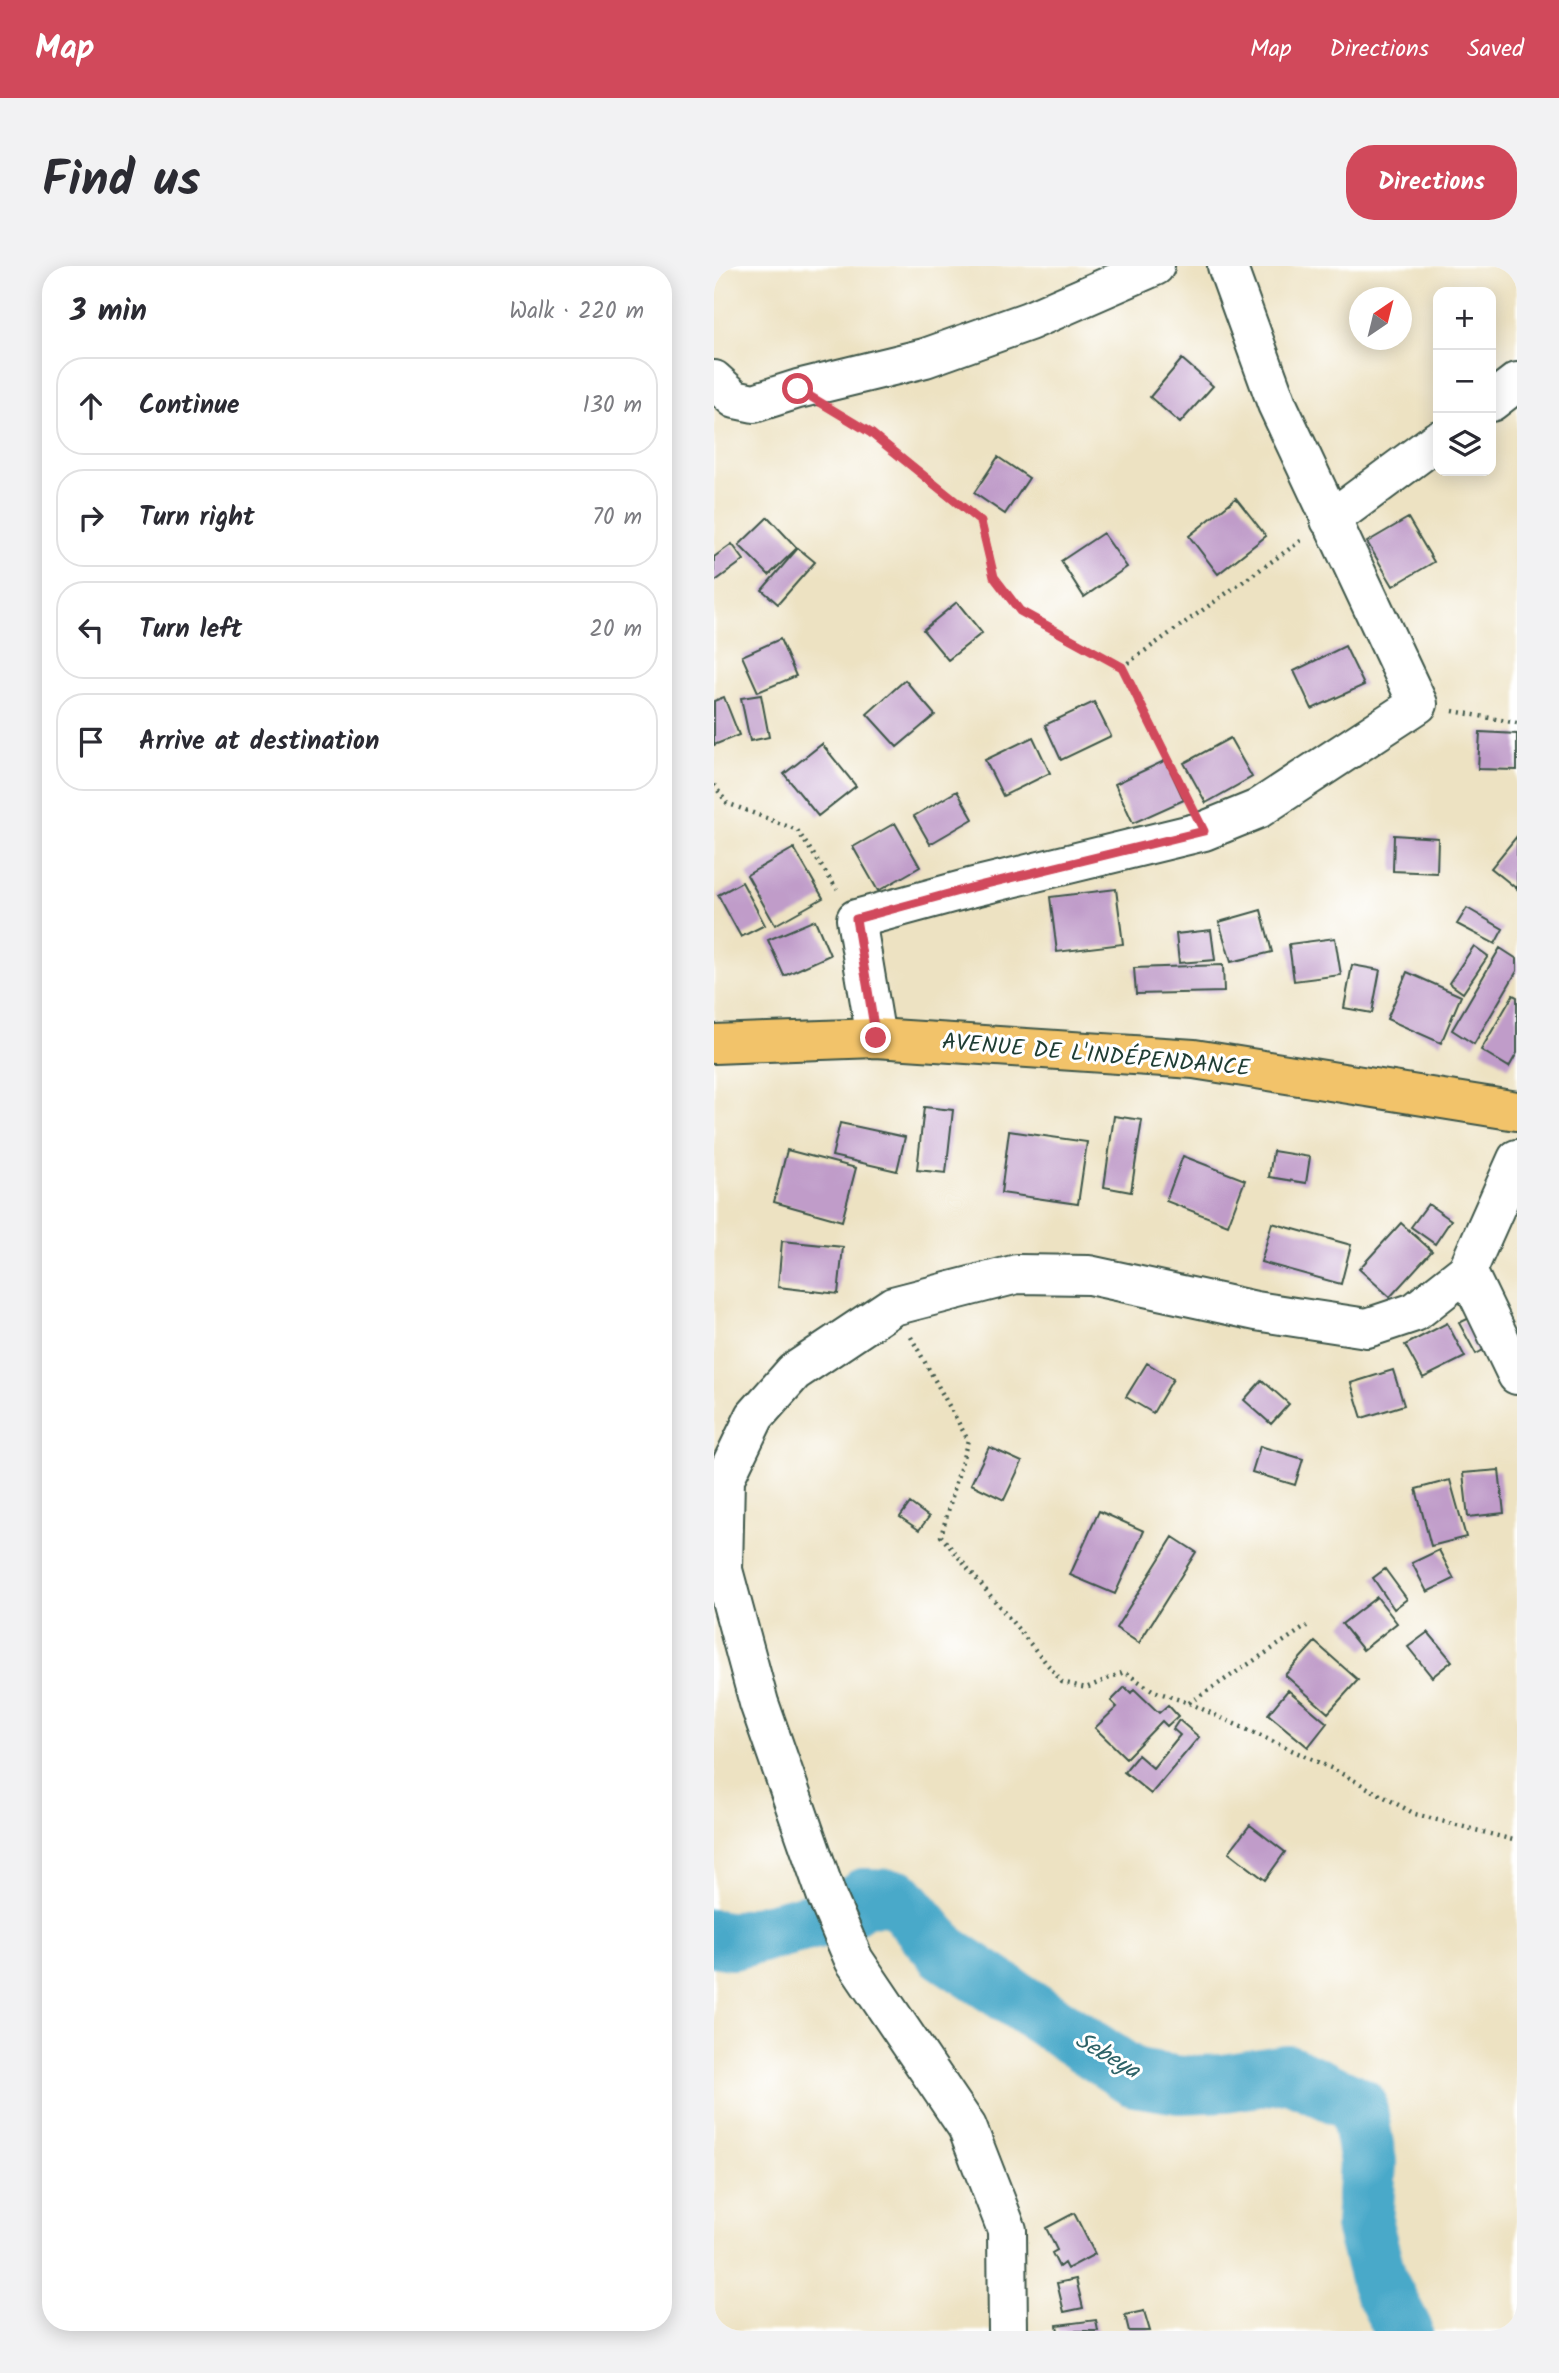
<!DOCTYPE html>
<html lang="en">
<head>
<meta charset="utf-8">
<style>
	:root { --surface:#fff; --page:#f2f2f3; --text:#2b2b33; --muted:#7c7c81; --line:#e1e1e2; --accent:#d1495b }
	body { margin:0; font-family:Kalam,sans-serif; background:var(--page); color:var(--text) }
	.controls { position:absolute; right:21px; top:21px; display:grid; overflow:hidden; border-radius:14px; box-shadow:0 4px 18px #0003 }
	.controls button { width:63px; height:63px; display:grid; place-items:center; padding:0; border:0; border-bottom:2px solid var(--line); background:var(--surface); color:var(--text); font:35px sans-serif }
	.compass { position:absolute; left:635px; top:21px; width:63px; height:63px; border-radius:50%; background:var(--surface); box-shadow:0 4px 18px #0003; rotate:35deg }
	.stop { position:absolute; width:21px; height:21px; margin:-16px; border:5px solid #d1495b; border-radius:50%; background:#fff }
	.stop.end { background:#d1495b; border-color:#fff; box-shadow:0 2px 7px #0008 }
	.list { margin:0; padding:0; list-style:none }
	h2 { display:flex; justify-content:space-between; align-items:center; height:91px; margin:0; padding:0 28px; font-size:30px }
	h2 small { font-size:23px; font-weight:400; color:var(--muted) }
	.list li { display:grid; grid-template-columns:46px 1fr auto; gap:21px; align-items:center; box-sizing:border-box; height:98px; margin:0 14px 14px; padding:0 14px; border:2px solid var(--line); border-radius:28px }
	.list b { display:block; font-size:26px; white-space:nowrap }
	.list em { font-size:23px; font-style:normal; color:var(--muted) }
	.icon { flex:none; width:38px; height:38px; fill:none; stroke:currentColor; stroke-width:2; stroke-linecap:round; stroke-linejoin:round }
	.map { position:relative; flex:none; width:803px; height:2065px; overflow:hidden; border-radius:28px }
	header { display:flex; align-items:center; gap:42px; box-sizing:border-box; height:98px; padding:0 35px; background:var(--accent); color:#fff }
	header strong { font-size:33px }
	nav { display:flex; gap:38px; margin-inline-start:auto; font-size:24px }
	.intro { display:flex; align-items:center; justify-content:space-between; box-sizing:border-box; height:168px; padding:0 42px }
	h1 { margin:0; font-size:49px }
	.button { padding:18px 32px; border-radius:28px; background:var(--accent); color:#fff; font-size:24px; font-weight:700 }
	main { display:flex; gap:42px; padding:0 42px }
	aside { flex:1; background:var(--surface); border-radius:28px; box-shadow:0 4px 18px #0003 }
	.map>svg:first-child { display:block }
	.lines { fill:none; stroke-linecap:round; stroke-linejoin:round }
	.river { stroke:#4aa9c9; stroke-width:58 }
	.building { fill:#c09cc9 }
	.minor-casing { stroke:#3e5649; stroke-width:42 }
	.trunk-casing { stroke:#3e5649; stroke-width:42 }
	.path { stroke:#3e5649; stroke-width:4.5; stroke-dasharray:2 5; stroke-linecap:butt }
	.minor { stroke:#fff; stroke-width:38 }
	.trunk { stroke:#f2c36a; stroke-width:38 }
	.route { stroke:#d1495b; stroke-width:9 }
	.labels { text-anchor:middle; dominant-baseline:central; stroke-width:6; stroke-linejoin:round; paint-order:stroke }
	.street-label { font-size:23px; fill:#1f3d34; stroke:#fff }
	.water-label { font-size:24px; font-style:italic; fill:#2e6368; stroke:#fff }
</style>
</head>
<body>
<header>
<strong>Map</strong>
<nav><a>Map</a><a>Directions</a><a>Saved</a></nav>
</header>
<div class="intro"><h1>Find us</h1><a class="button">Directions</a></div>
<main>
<aside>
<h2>3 min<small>Walk · 220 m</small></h2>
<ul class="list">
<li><svg class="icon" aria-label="ahead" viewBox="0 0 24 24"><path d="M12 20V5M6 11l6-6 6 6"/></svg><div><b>Continue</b></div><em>130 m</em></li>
<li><svg class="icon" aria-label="right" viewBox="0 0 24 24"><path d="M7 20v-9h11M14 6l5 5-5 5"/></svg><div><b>Turn right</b></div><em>70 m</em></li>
<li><svg class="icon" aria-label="left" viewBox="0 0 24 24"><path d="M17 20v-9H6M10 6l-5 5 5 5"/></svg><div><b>Turn left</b></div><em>20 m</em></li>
<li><svg class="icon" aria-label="arrive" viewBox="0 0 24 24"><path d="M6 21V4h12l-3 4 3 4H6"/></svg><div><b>Arrive at destination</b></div></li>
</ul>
</aside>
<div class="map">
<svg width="803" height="2065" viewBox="0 0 803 2065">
	<rect width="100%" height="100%" fill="#fff"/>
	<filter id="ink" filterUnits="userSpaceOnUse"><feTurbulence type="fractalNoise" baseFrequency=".0143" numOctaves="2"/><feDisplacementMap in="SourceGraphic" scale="14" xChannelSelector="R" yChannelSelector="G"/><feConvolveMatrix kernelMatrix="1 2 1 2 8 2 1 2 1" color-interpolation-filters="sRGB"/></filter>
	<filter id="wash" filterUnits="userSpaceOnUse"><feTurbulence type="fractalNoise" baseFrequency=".00686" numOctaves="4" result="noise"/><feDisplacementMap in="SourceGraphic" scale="28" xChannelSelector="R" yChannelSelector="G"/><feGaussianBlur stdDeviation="1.57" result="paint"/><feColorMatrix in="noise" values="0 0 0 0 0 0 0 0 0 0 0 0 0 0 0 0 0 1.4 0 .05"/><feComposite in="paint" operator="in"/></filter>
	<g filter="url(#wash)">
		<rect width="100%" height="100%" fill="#ede2c2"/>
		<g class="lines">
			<path class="river" d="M0 1672 19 1675 126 1648 150 1631 184 1632 230 1686 421 1812 466 1819 511 1817 574 1807 644 1839 654 1896 650 1959 665 2016 690 2065"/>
		</g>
		<g id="blocks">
			<path class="building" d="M468 93 499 120 466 157 436 131Z
				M284 191 315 212 291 248 260 227Z
				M522 232 552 270 504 308 475 270Z
				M54 251 83 282 55 309 25 279Z
				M694 252 720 296 679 320 653 276Z
				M389 267 413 301 370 331 347 295Z
				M18 278 30 294 0 316V291Z
				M84 282 101 296 64 338 48 324Z
				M243 336 268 367 234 394 209 364Z
				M66 373 82 410 44 426 28 390Z
				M631 380 650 419 598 443 580 405Z
				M191 414 221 449 183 481 153 448Z
				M47 429 55 471 36 475 27 432Z
				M10 431 25 469 0 479V435Z
				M380 436 397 470 347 494 331 459Z
				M766 466 803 468V504L764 503Z
				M319 471 336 507 289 530 271 494Z
				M516 472 538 511 492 537 470 497Z
				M108 478 142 520 104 550 70 508Z
				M452 494 470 534 419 557 401 518Z
				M243 525 259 553 216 578 200 550Z
				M181 557 206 601 164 625 139 581Z
				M680 569 724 572 723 607 679 605Z
				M803 570V623L777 602Z
				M80 582 109 632 61 659 33 609Z
				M28 616 51 659 27 671 4 629Z
				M402 623 409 678 343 686 336 631Z
				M753 642 789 663 781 678 743 658Z
				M547 644 558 686 517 696 505 656Z
				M101 654 116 689 70 710 54 674Z
				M497 664 501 694 465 697 462 668Z
				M621 672 627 709 580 715 575 678Z
				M760 680 774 690 749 727 735 717Z
				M786 682 803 693V705L760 778 738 764Z
				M509 699 510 726 422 728 420 702Z
				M638 699 666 704 658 747 630 742Z
				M693 706 747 730 727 777 673 753Z
				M799 729 803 731V787L795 801 767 784Z
				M210 841 239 844 232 907 203 904Z
				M400 850 428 854 417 926 390 921Z
				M126 857 191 871 183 905 118 890Z
				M295 865 373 876 364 938 287 927Z
				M73 884 142 902 128 955 60 936Z
				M559 885 596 891 592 917 555 911Z
				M469 890 531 914 514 959 452 935Z
				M714 938 737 954 721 978 697 961Z
				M558 957 637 979 627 1018 547 996Z
				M687 957 718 985 676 1031 645 1003Z
				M68 975 129 981 124 1028 64 1021Z
				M764 1048 780 1078 762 1088 745 1057Z
				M733 1057 751 1091 709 1112 691 1079Z
				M433 1097 459 1113 439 1147 412 1131Z
				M679 1104 690 1139 648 1152 637 1117Z
				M548 1114 575 1138 557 1158 530 1134Z
				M546 1180 589 1193 581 1219 538 1206Z
				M275 1181 308 1196 290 1234 257 1218Z
				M785 1204 790 1247 754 1251 749 1207Z
				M736 1214 752 1271 717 1280 702 1223Z
				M196 1237 215 1251 205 1264 186 1251Z
				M385 1245 430 1265 401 1328 356 1309Z
				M459 1271 482 1286 425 1377 402 1362Z
				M725 1284 740 1313 713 1326 698 1297Z
				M671 1303 693 1333 680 1343 659 1312Z
				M663 1331 683 1357 649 1384 628 1358Z
				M714 1366 738 1395 718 1411 694 1381Z
				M601 1376 644 1414 614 1447 571 1409Z
				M411 1421 417 1427 420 1423 445 1447 454 1439 464 1450 453 1460 448 1455 412 1492 381 1462 403 1441 397 1435Z
				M574 1424 613 1457 594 1481 554 1448Z
				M465 1454 485 1471 437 1528 410 1506 424 1489 439 1502 466 1469 459 1463Z
				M536 1559 571 1586 551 1614 515 1586Z
				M360 1947 381 1988 353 2003 350 1997 345 2001 338 1987 343 1984 332 1962Z
				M362 2013 369 2042 350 2046 343 2017Z
				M430 2045 436 2065H415L411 2049Z
				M382 2054 384 2065H344L343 2059Z"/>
		</g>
	</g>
	<g filter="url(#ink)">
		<use href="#blocks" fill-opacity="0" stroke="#3e5649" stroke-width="2"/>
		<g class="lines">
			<g class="minor-casing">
				<path id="minor" d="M0 114 21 133 40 137 84 123 211 92 315 55 441 0
					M777 136 803 116
					M616 254 724 174
					M162 772 142 653 256 622 490 565 544 543 704 438 563 138 513 0
					M753 1005 803 1109
					M294 2065 293 1964 253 1861 140 1694 113 1631 45 1437 9 1304 11 1212 41 1150 80 1106 179 1040 303 1008 375 1009 542 1045 653 1062 701 1046 753 1005 803 893"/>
			</g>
			<g class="trunk-casing">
				<path id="trunk" d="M0 778 162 772 480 793 803 845"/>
			</g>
			<path class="path" d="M127 149 157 167 267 256 280 311 306 345 408 401 475 533
				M408 401 588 274
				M739 445 803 457
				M0 519 13 537 83 564 123 623
				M197 1071 254 1174 227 1270 348 1416 372 1422 410 1406 440 1425 475 1437 621 1504 701 1548 803 1575
				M475 1437 593 1360"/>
			<use href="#minor" class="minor"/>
			<use href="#trunk" class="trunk"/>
		</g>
	</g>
	<g class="lines" filter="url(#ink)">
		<path class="route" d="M84 123 157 167 267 256 280 311 306 345 408 401 490 565 256 622 142 653 162 772"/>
	</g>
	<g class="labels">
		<g class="street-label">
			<text transform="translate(382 790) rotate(5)">AVENUE DE L'INDÉPENDANCE</text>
		</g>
		<g class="water-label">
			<text transform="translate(393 1790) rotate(30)">Sebeya</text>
		</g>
	</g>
</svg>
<div class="controls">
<button>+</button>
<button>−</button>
<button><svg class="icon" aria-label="layers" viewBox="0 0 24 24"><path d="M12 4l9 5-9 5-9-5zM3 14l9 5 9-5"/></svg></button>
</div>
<svg class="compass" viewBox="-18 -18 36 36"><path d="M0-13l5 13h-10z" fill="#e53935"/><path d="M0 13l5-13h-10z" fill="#7c7c81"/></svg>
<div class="stop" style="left:84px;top:123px"></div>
<div class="stop end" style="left:162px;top:772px"></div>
</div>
</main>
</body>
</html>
